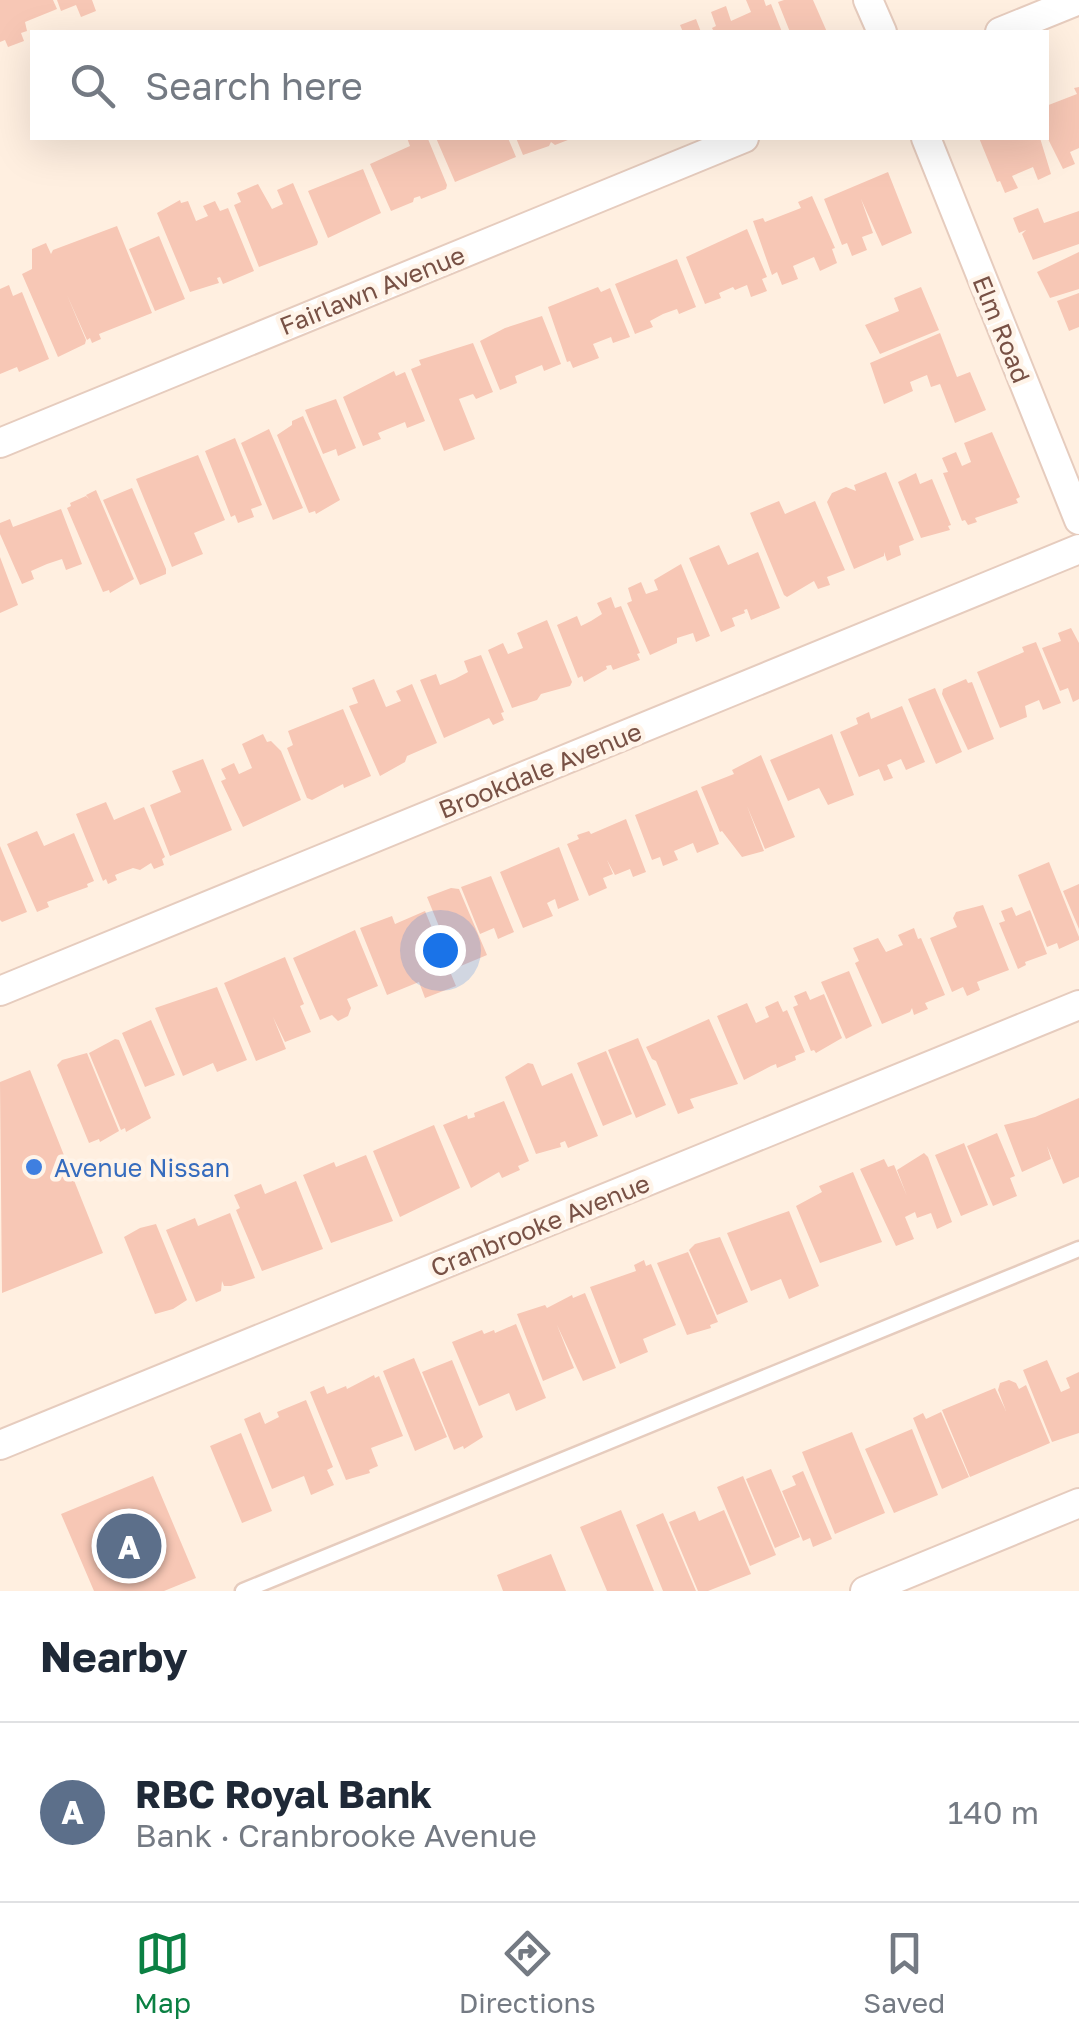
<!DOCTYPE html>
<html lang="en">
<head>
<meta charset="utf-8">
<style>
	:root { --surface:#fff; --page:#f6f6f7; --text:#1f2937; --muted:#747a83; --line:#e0e1e3; --accent:#0b8043 }
	body { margin:0; font-family:"Golos Text",sans-serif; background:var(--page); color:var(--text) }
	.you { position:absolute; left:440px; top:950px; width:35px; height:35px; margin:-25px; border:8px solid #fff; border-radius:50%; background:#1a73e8; box-shadow:0 0 0 15px #1a73e833 }
	.badge { display:grid; place-items:center; width:65px; height:65px; border-radius:50%; background:var(--accent); color:#fff; font-size:32px; font-weight:700 }
	.pin { position:absolute; translate:-50% -50%; border:5px solid #fff; box-shadow:0 2px 10px #0006 }
	.list { margin:0; padding:0; list-style:none }
	h2 { display:flex; justify-content:space-between; align-items:center; height:130px; margin:0; padding:0 40px; font-size:42px }
	h2 small { font-size:32px; font-weight:400; color:var(--muted) }
	.list li { display:grid; grid-template-columns:65px 1fr auto; gap:30px; align-items:center; box-sizing:border-box; height:180px; padding:0 40px; border-top:2px solid var(--line) }
	.list b { display:block; font-size:38px; white-space:nowrap }
	.list p { margin:0; font-size:32px; white-space:nowrap; color:var(--muted) }
	.list em { font-size:32px; font-style:normal; color:var(--muted) }
	.icon { flex:none; width:55px; height:55px; fill:none; stroke:currentColor; stroke-width:2; stroke-linecap:round; stroke-linejoin:round }
	.map { position:relative; flex:none; width:1079px; height:1591px; overflow:hidden }
	.search { position:absolute; background:var(--surface); box-shadow:0 10px 40px #0002; left:30px; right:30px; top:30px; height:110px; display:flex; align-items:center; gap:25px; box-sizing:border-box; padding:0 35px; border-radius:0px; color:var(--muted); font-size:38px }
	.sheet { height:310px; background:var(--surface) }
	nav { display:flex; justify-content:space-around; align-items:center; box-sizing:border-box; height:140px; border-top:2px solid var(--line); background:var(--surface); font-size:28px; color:var(--muted) }
	nav a { display:grid; justify-items:center; gap:5px }
	nav .on { color:var(--accent) }
	.map>svg:first-child { display:block }
	.building { fill:#f7c7b5 }
	.lines { fill:none; stroke-linecap:round; stroke-linejoin:round }
	.lane-casing { stroke:#e6ccbe; stroke-width:19 }
	.street-casing { stroke:#e6ccbe; stroke-width:32 }
	.lane { stroke:#fff; stroke-width:14 }
	.street { stroke:#fff; stroke-width:28 }
	.shop-dot { fill:#3f7fe0; stroke:#fff4e9; stroke-width:4 }
	.labels { text-anchor:middle; dominant-baseline:central; stroke-width:9; stroke-linejoin:round; paint-order:stroke }
	.street-label { font-size:25px; fill:#785145; stroke:#fff4e9 }
	.shop-label { font-size:25px; fill:#366cbe; stroke:#fff4e9; text-anchor:start }
</style>
</head>
<body>
<div class="map">
<svg width="1079" height="1591" viewBox="0 0 1079 1591">
	<rect width="100%" height="100%" fill="#ffefe0"/>
	<path class="building" d="M0 0H53L57 9 25 22 27 31 21 33 24 41 8 47 5 40 0 42Z
		M57 0H92L96 11 81 17 76 5 61 11Z
		M746 0H764L766 6 771 4 782 32H714L712 28 716 26 711 12 726 6 731 21 751 12Z
		M784 0H813L827 32H790L778 2Z
		M696 19 701 32H683L680 25Z
		M1079 87V148L1070 152 1075 164 1063 169 1046 135V106L1077 94 1074 88Z
		M407 138 428 139 447 185 446 189 421 199 420 196 414 198 413 202 391 211 370 164 410 146Z
		M436 138H508L516 157 455 182Z
		M516 138H573L555 145 551 142 549 146 523 155Z
		M979 138H1040L1051 174 1038 180 1033 167 1012 176 1018 188 1005 193 1000 181 997 182Z
		M363 169 381 213 328 238 308 191Z
		M888 172 912 233 882 246 861 199 873 233 862 237 867 250 852 256 847 243 842 245 824 199Z
		M293 183 318 242 317 245 259 267 234 205 241 202 237 193 258 184 272 209 283 204 277 190Z
		M812 196 835 248 832 249 837 263 820 271 814 257 793 266 798 279 782 285 777 272 772 275 753 221 763 218 765 222 801 208 798 202Z
		M180 200 181 203 188 201 196 221 208 216 203 206 215 201 220 211 228 208 254 271 223 284 220 277 217 278 219 283 190 292 157 213Z
		M1038 208 1044 223 1079 211V244L1033 260 1022 234 1026 230 1019 233 1013 218Z
		M117 226 152 313 99 334 101 339 92 343 90 338 87 340 67 295 86 340 85 344 58 357 22 274 32 269V249L46 243 51 254 53 250Z
		M747 229 767 277 762 279 767 291 751 297 747 285 735 290 733 287 719 293 721 298 705 304 686 257Z
		M159 236 185 299 155 311 129 249Z
		M1079 252V289L1050 298 1037 272Z
		M677 259 696 307 679 314 677 309 663 314 650 321 653 327 635 334 615 284Z
		M9 285 13 296 22 292 49 359 19 372 17 367 0 374V289Z
		M598 287 601 292 610 288 630 337 613 343 611 337 593 344 599 358 573 368 570 361 567 362 548 307Z
		M921 287 939 330 880 354 865 325 899 311 894 298Z
		M1079 293V327L1069 331 1057 301Z
		M542 316 561 364 544 371 542 365 515 376 517 383 500 390 480 341 505 328Z
		M940 333 957 377 970 372 986 410 955 423 940 384 931 387 927 375 910 382 913 391 884 404 870 363Z
		M473 343 493 392 476 399 473 394 459 399 475 439 444 451 411 369 421 365 419 360Z
		M394 371 396 376 405 372 425 421 407 428 405 422 378 433 381 439 363 446 343 397Z
		M336 399 356 448 338 456 336 449 323 454 305 410Z
		M303 416 340 500 316 514 315 511 309 513 277 435 292 425V421Z
		M269 429 303 508 273 520 241 443Z
		M992 432 1020 497 1016 499 1018 503 975 518 977 522 968 525 965 520 962 521 943 473 948 472 942 458 956 452 962 466 971 462 964 443Z
		M235 438 262 505 251 509 254 517 238 523 235 515 231 517 205 451Z
		M198 455 225 520 194 533 203 554 172 567 136 479Z
		M886 472 914 540 899 546 901 555 887 561 884 552V556L854 569 827 502 832 493 846 487 856 491 854 485Z
		M916 473 920 484 932 479 951 525 948 526 950 530 921 538 898 482Z
		M132 488 166 569V574L140 585 103 500Z
		M96 490 134 579 110 593 109 590 103 592 67 508 71 506 70 503 86 496 89 499 86 495Z
		M779 501 785 514 815 501 845 570 827 577 830 585 818 589 814 581 787 597 784 595 750 513Z
		M61 509 82 564 66 570 62 559 47 564 31 571 34 579 22 584 0 534V523L10 519 13 527Z
		M719 545 728 565 758 552 780 608 751 620 747 609 744 610 745 613 732 618 735 626 721 632 689 558Z
		M0 557 18 605 0 613Z
		M681 564 710 636 696 642 693 633 677 638V643L650 655 627 603 632 601 628 588 641 582 646 594 658 590 654 580Z
		M611 597 615 608 621 606 640 653 637 654 640 660 613 670 611 665 606 666 607 669 584 682 582 676 578 678 557 625 577 616 581 626 591 621 602 614 597 603Z
		M547 620 572 682 570 686 541 694 537 700 512 708 488 650 503 643 508 654 523 648 517 633Z
		M1071 628 1079 643V699L1073 702 1068 688 1060 691 1042 648 1061 641 1058 633Z
		M1036 642 1061 703 1043 710 1039 700 1025 706 1027 717 1000 728 977 672 1024 652 1022 647Z
		M481 655 504 712 501 713 504 720 493 725 489 718 444 738 420 680 436 674 440 685 455 679 468 672 464 661Z
		M374 679 386 707 401 701 396 691 412 684 437 743 407 756 405 762 380 776 349 706 358 703 352 688Z
		M966 679 968 683 972 682 994 739 968 750 942 694 943 689Z
		M935 688 962 752 936 764 908 699Z
		M902 706 925 762 906 770 901 759 887 765 893 778 884 781 879 769 859 777 840 732 858 724 856 718 869 712 871 719Z
		M343 709 371 776 344 788 343 784 312 800 307 798 287 748 293 745 288 731Z
		M263 734 267 742 271 741 281 751 301 800 243 827 221 781 226 779 221 769 234 763 239 774 252 768 242 744Z
		M832 734 854 795 828 805 819 788 788 801 770 760Z
		M761 755 795 837 765 849 747 806 764 851 742 857 722 831 720 832 701 787 734 774 732 770Z
		M203 759 232 830 170 856 150 805 181 792 172 771Z
		M697 790 719 844 697 853 693 843 674 851 678 860 663 866 660 857 652 860 635 815Z
		M106 802 114 820 144 807 165 857 162 859 164 865 154 869 151 863 140 870 133 868 120 873 115 875 117 880 108 884 106 879 103 881 76 814Z
		M626 819 646 872 633 877 630 869 615 875 607 860 613 874 603 878 607 888 589 896 567 844 579 839 577 835 589 831 591 834Z
		M37 831 44 846 74 833 94 881 87 884 88 887 47 902 49 907 37 912 7 844Z
		M0 846 27 912 2 922 0 920Z
		M559 847 579 900 558 909 555 899 547 903 553 916 523 928 500 872Z
		M1049 862 1079 937V940L1059 949 1057 943 1047 947 1018 875Z
		M491 876 514 932 498 939 494 928 480 934 461 887Z
		M1079 884V929L1063 891Z
		M451 888 459 889 487 955 456 968 427 897Z
		M983 905 1009 970 977 982 980 990 967 996 963 987 952 992 930 938 957 927 953 918 956 912Z
		M1012 907 1016 916 1030 910 1047 954 1025 962 1026 965 1018 969 999 923 1005 921 1001 911Z
		M425 911 456 986 425 998 419 982 387 995 360 928 392 916 395 924Z
		M914 928 918 939 921 938 945 995 925 1003 928 1009 914 1015 912 1008 910 1012 882 1024 855 963 859 961 853 948 878 938 886 952 903 945 898 935Z
		M355 930 378 986 347 999 351 1008 348 1016 338 1021 332 1015 320 1020 293 958Z
		M285 957 304 1004 300 1006 311 1032 285 1042 273 1017 286 1049 256 1061 224 983Z
		M849 971 872 1026 846 1039 821 982Z
		M217 987 247 1060 217 1072 213 1063 183 1076 155 1008Z
		M806 991 810 1000 824 994 842 1038 816 1053 814 1050 811 1051 793 1007 798 1005 794 996Z
		M778 1001 783 1012 787 1010 805 1052 795 1056 796 1060 777 1068 776 1064 771 1066 744 1080 717 1016 747 1003 756 1023 769 1017 765 1007Z
		M709 1019 738 1084 690 1099 694 1108 678 1114 656 1061 652 1059 646 1047Z
		M151 1020 175 1075 145 1087 122 1033Z
		M638 1038 666 1105 636 1118 608 1050Z
		M115 1039 119 1040 151 1118 126 1132 125 1128 121 1130 89 1053Z
		M606 1051 632 1114 603 1126 577 1063Z
		M87 1053 119 1131 100 1142 99 1139 89 1143 57 1065 62 1060Z
		M528 1063 533 1064 542 1086 572 1073 598 1136 568 1148 565 1141 560 1143 561 1147 536 1154 505 1077Z
		M30 1070 103 1253 2 1293 0 1082Z
		M1079 1098V1177L1063 1184 1047 1146 1051 1159 1022 1172 1004 1125 1035 1117Z
		M504 1101 529 1161 518 1166 520 1170 502 1178 499 1172 471 1188 443 1125 467 1115 468 1119 475 1117 474 1113Z
		M434 1125 460 1188 400 1217 373 1151Z
		M997 1133 1015 1176 1010 1178 1017 1196 993 1206 967 1146Z
		M964 1143 988 1205 961 1216 935 1155Z
		M924 1153 928 1157 952 1222 937 1229 931 1213 917 1218 915 1212 905 1217 914 1239 896 1246 860 1169 884 1159 888 1167 894 1165 907 1196 897 1170Z
		M366 1155 393 1221 331 1243 303 1175 334 1162 336 1167Z
		M853 1172 882 1242 820 1263 796 1206 822 1192 819 1186Z
		M296 1181 323 1249 262 1271 236 1210 240 1208 234 1195 261 1184 265 1194Z
		M789 1211 819 1286 789 1299 781 1279 751 1291 727 1233Z
		M230 1213 255 1278 231 1286H224L222 1281 221 1291 196 1302 166 1230 195 1218 198 1226Z
		M156 1224 187 1300 173 1309 155 1314 124 1237 140 1228Z
		M720 1237 748 1302 717 1315 689 1250 695 1244Z
		M688 1252 718 1322 710 1325 711 1328 687 1335 657 1263Z
		M644 1260 646 1266 651 1264 676 1325 643 1339 648 1352 620 1364 590 1287 636 1271 634 1265Z
		M585 1293 616 1368 583 1381 557 1325 574 1368 543 1381 517 1314 545 1305 547 1308 572 1295 573 1298Z
		M516 1324 546 1398 516 1411 509 1393 479 1406 452 1342 482 1330 484 1334 494 1330 495 1333Z
		M414 1358 447 1437 415 1451 383 1371Z
		M452 1360 483 1437 464 1449 463 1446 454 1450 422 1372Z
		M1047 1360 1061 1392 1070 1388 1066 1378 1079 1372V1433L1052 1442 1023 1370Z
		M374 1375 375 1378 379 1376 403 1436 371 1448 378 1466 369 1470 370 1473 346 1480 310 1392 324 1386 327 1394 346 1386 347 1389Z
		M1009 1380 1016 1383 1019 1389 1026 1385 1050 1443 970 1477 942 1410 995 1388 1006 1411 998 1390 1000 1383Z
		M306 1400 333 1467 327 1470 334 1485 311 1495 304 1476 272 1489 244 1419 260 1412 265 1424 279 1417 277 1412Z
		M941 1412 969 1477 942 1489 913 1418 923 1413 926 1419Z
		M912 1429 938 1495 894 1513 865 1449Z
		M852 1432 885 1513 835 1534 802 1452Z
		M241 1433 272 1511 242 1523 210 1446Z
		M771 1469 800 1537 775 1548 746 1479Z
		M803 1471 832 1539 813 1547 810 1538 803 1541 782 1491 796 1485 792 1476Z
		M153 1476 196 1578 164 1591H94L61 1514Z
		M743 1476 776 1555 750 1566 717 1487Z
		M621 1510 654 1591H607L580 1527Z
		M724 1510 751 1574 708 1591H698L669 1522 695 1511 699 1521Z
		M663 1513 696 1591H663L636 1525Z
		M551 1554 566 1591H503L497 1575Z"/>
	<g class="lines">
		<g class="lane-casing">
			<path id="lane" d="M243 1591 1079 1249"/>
		</g>
		<g class="street-casing">
			<path id="street" d="M868 0 882 32
				M1000 32 1079 0
				M926 138 1079 520
				M0 443 744 138
				M0 991 1079 549
				M0 1445 1079 1005
				M865 1591 1079 1503"/>
		</g>
		<use href="#lane" class="lane"/>
		<use href="#street" class="street"/>
	</g>
	<circle class="shop-dot" cx="34" cy="1167" r="10"/>
	<g class="labels">
		<g class="street-label">
			<text transform="translate(372 290) rotate(-22)">Fairlawn Avenue</text>
			<text transform="translate(1002 329) rotate(68)">Elm Road</text>
			<text transform="translate(540 770) rotate(-22)">Brookdale Avenue</text>
			<text transform="translate(540 1225) rotate(-22)">Cranbrooke Avenue</text>
		</g>
		<g class="shop-label">
			<text x="54" y="1167">Avenue Nissan</text>
		</g>
	</g>
</svg>
<div class="you"></div>
<div class="pin badge" style="left:129px;top:1546px;background:#5c6f8a">A</div>
<div class="search"><svg class="icon" aria-label="search" viewBox="0 0 24 24"><circle cx="10" cy="10" r="6"/><path d="M15 15l6 6"/></svg>Search here</div>
</div>
<section class="sheet">
<h2>Nearby<small></small></h2>
<ul class="list">
<li><span class="badge" style="background:#5c6f8a">A</span><div><b>RBC Royal Bank</b><p>Bank · Cranbrooke Avenue</p></div><em>140 m</em></li>
</ul>
</section>
<nav>
<a class="on"><svg class="icon" aria-label="map" viewBox="0 0 24 24"><path d="M3 6l6-2 6 2 6-2v14l-6 2-6-2-6 2zM9 4v14M15 6v14"/></svg>Map</a>
<a><svg class="icon" aria-label="directions" viewBox="0 0 24 24"><path d="M12 3l9 9-9 9-9-9zM9 14v-3h6M13 9l2 2-2 2"/></svg>Directions</a>
<a><svg class="icon" aria-label="saved" viewBox="0 0 24 24"><path d="M7 4h10v16l-5-4-5 4z"/></svg>Saved</a>
</nav>
</body>
</html>
